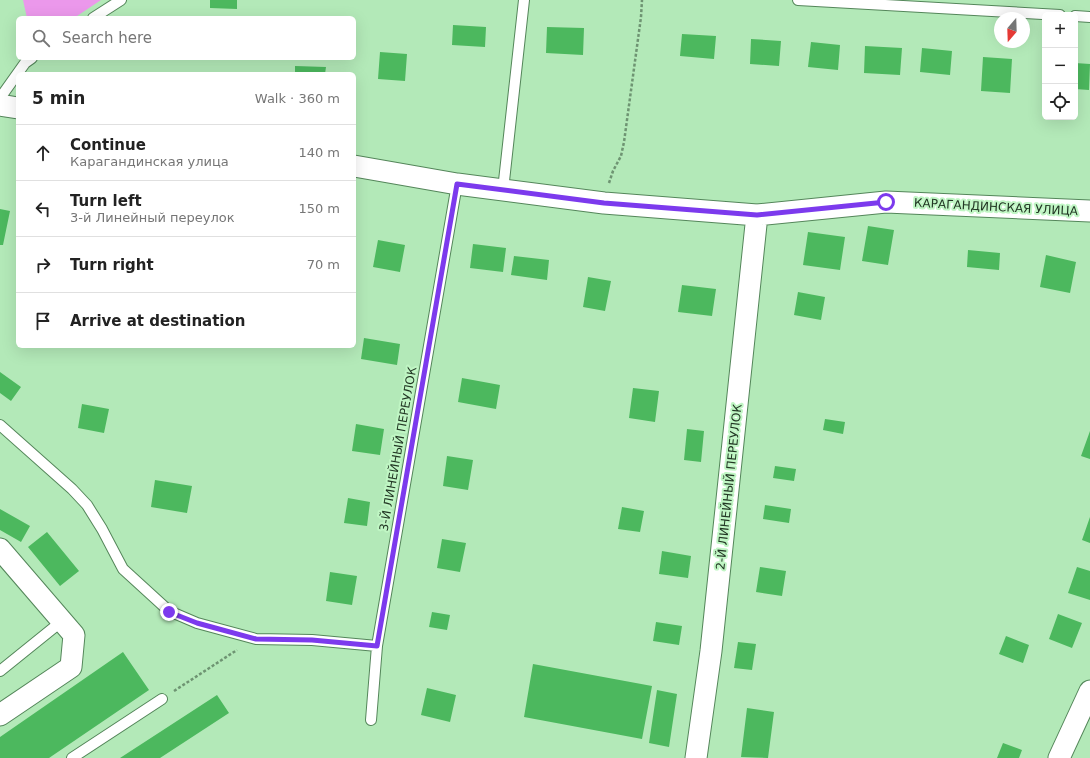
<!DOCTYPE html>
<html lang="en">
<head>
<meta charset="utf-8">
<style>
	:root { --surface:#fff; --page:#f6f6f6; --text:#222; --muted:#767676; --line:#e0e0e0 }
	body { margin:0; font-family:"DejaVu Sans",sans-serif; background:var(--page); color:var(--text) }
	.controls { position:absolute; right:12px; top:12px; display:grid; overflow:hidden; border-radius:6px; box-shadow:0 4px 16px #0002 }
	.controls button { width:36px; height:36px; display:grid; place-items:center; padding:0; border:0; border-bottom:1px solid var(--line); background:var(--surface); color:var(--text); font:20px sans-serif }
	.compass { position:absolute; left:994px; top:12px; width:36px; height:36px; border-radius:50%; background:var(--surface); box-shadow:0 4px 16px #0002; rotate:199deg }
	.stop { position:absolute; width:12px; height:12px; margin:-9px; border:3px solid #7c3aed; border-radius:50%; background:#fff }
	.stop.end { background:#7c3aed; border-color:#fff; box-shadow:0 1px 4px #0008 }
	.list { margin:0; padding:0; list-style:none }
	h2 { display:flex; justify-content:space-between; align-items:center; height:52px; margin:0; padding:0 16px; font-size:17px }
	h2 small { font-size:13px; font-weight:400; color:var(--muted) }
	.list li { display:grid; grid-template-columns:26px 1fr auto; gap:12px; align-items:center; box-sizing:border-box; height:56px; padding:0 16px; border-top:1px solid var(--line) }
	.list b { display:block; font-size:15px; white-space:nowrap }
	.list p { margin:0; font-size:13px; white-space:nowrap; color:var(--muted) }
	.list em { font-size:13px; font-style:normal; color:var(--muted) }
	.icon { flex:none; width:22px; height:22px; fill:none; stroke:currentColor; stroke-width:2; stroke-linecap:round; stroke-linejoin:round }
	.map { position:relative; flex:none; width:1090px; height:758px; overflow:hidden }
	.search { position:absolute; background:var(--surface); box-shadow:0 4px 16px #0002; left:16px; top:16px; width:340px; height:44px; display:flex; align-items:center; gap:10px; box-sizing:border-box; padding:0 14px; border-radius:6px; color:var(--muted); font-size:15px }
	.panel { position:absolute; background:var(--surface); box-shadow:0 4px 16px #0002; left:16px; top:72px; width:340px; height:276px; border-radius:6px }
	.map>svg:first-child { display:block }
	.green { fill:#eb98eb }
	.building { fill:#4cb85e }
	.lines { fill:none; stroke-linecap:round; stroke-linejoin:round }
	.service-casing { stroke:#54865a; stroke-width:12 }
	.minor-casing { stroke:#54865a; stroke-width:23 }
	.path { stroke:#6e9472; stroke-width:2.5; stroke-dasharray:3 2; stroke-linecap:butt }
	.service { stroke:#fff; stroke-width:10 }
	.minor { stroke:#fff; stroke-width:21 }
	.route { stroke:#7c3aed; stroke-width:5 }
	.labels { text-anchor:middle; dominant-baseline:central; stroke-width:4; stroke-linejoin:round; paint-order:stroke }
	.street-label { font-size:12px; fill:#223724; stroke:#c0f6c4 }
</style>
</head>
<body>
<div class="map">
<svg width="1090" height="758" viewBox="0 0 1090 758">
	<rect width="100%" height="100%" fill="#b3e9b8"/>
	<path class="green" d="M23 0H101L74 18H27Z"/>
	<path class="building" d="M210 0H237V9L210 8Z
		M453 25 486 27 485 47 452 45Z
		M547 27 584 28 583 55 546 53Z
		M682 34 716 36 714 59 680 56Z
		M751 39 781 41 779 66 750 64Z
		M811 42 840 45 838 70 808 67Z
		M865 46 902 48 900 75 864 73Z
		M922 48 952 51 950 75 920 72Z
		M380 52 407 54 405 81 378 79Z
		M983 57 1012 59 1010 93 981 91Z
		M1075 63 1090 64 1089 90 1075 89Z
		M295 66 326 67 325 74H295Z
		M0 209 10 211 3 245H0Z
		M868 226 894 230 888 265 862 261Z
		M808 232 845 237 840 270 803 265Z
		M378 240 405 245 400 272 373 267Z
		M473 244 506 248 503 272 470 268Z
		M968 250 1000 253 999 270 967 267Z
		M1046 255 1076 262 1070 293 1040 287Z
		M514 256 549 260 547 280 511 275Z
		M588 277 611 281 605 311 583 307Z
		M682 285 716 289 712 316 678 312Z
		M798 292 825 297 821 320 794 315Z
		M364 338 400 344 397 365 361 359Z
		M0 372 21 387 11 401 0 393Z
		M462 378 500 385 496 409 458 402Z
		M633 388 659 391 655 422 629 418Z
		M82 404 109 409 104 433 78 428Z
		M825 419 845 422 843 434 823 430Z
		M356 424 384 429 380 455 352 451Z
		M687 429 704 431 701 462 684 460Z
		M1090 431V459L1081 456Z
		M447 456 473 460 468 490 443 486Z
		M775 466 796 469 794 481 773 478Z
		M155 480 192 486 187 513 151 507Z
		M348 498 370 502 367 526 344 523Z
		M765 505 791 509 789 523 763 519Z
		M622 507 644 511 640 532 618 529Z
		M0 509 30 526 21 542 0 530Z
		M1090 517V543L1082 540Z
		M47 532 79 571 60 586 28 547Z
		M442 539 466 543 460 572 437 568Z
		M662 551 691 556 688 578 659 574Z
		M760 567 786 571 782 596 756 592Z
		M1077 567 1090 571V600L1068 593Z
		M330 572 357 576 352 605 326 601Z
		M432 612 450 615 447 630 429 627Z
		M1058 614 1082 623 1072 648 1049 639Z
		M656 622 682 626 679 645 653 641Z
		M1006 636 1029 645 1023 663 999 654Z
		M738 642 756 644 752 670 734 668Z
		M123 652 149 690 49 758H0V737Z
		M533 664 652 686 642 739 524 717Z
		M427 688 456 695 450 722 421 715Z
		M657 690 677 694 669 747 649 743Z
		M217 695 229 713 160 758H120Z
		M747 708 774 712 768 758 741 757Z
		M1003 743 1022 750 1019 758H997Z"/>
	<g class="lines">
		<g class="service-casing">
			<path id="service" d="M798 0 1060 15
				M1075 16 1090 17
				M93 18 121 0
				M0 98 25 63 32 58
				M503 190 524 0
				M0 425 72 489 87 505 102 529 123 569 169 611 197 623 256 639 312 640 377 646
				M0 671 62 621
				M371 720 377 646 457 184
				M72 758 162 699"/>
		</g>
		<g class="minor-casing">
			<path id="minor" d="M0 105 18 108
				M354 166 457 184 604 203 757 215 886 202 1090 211
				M0 549 74 635 71 667 0 715
				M696 758 711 651 757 215
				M1059 758 1090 691"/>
		</g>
		<path class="path" d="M609 183 613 171 621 156 624 142 641 17 642 0
			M174 691 237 650"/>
		<use href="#service" class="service"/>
		<use href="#minor" class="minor"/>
	</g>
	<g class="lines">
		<path class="route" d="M169 612 197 623 256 639 312 640 377 646 457 184 604 203 757 215 886 202"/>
	</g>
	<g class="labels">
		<g class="street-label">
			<text transform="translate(996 207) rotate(3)">КАРАГАНДИНСКАЯ УЛИЦА</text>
			<text transform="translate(398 449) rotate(-80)">3-Й ЛИНЕЙНЫЙ ПЕРЕУЛОК</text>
			<text transform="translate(729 487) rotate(-84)">2-Й ЛИНЕЙНЫЙ ПЕРЕУЛОК</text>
		</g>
	</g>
</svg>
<div class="controls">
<button>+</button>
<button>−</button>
<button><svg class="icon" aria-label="locate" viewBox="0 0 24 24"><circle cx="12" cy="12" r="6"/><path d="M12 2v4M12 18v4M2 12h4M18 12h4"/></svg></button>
</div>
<svg class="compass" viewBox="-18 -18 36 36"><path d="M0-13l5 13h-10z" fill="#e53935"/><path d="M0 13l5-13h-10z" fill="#767676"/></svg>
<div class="stop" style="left:886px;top:202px"></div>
<div class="stop end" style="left:169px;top:612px"></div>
<div class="search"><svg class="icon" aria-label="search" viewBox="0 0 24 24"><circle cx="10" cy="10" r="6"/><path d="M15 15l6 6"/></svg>Search here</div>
<section class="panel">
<h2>5 min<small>Walk · 360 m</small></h2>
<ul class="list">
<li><svg class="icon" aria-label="ahead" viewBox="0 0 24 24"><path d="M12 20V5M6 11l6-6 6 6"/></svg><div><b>Continue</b><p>Карагандинская улица</p></div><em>140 m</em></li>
<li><svg class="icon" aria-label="left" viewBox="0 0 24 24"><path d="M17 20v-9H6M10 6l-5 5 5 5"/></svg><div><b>Turn left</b><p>3-й Линейный переулок</p></div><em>150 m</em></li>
<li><svg class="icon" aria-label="right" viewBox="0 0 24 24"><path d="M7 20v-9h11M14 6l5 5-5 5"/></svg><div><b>Turn right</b></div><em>70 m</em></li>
<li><svg class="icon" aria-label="arrive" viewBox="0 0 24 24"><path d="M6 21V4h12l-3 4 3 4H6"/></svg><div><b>Arrive at destination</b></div></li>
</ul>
</section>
</div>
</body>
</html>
